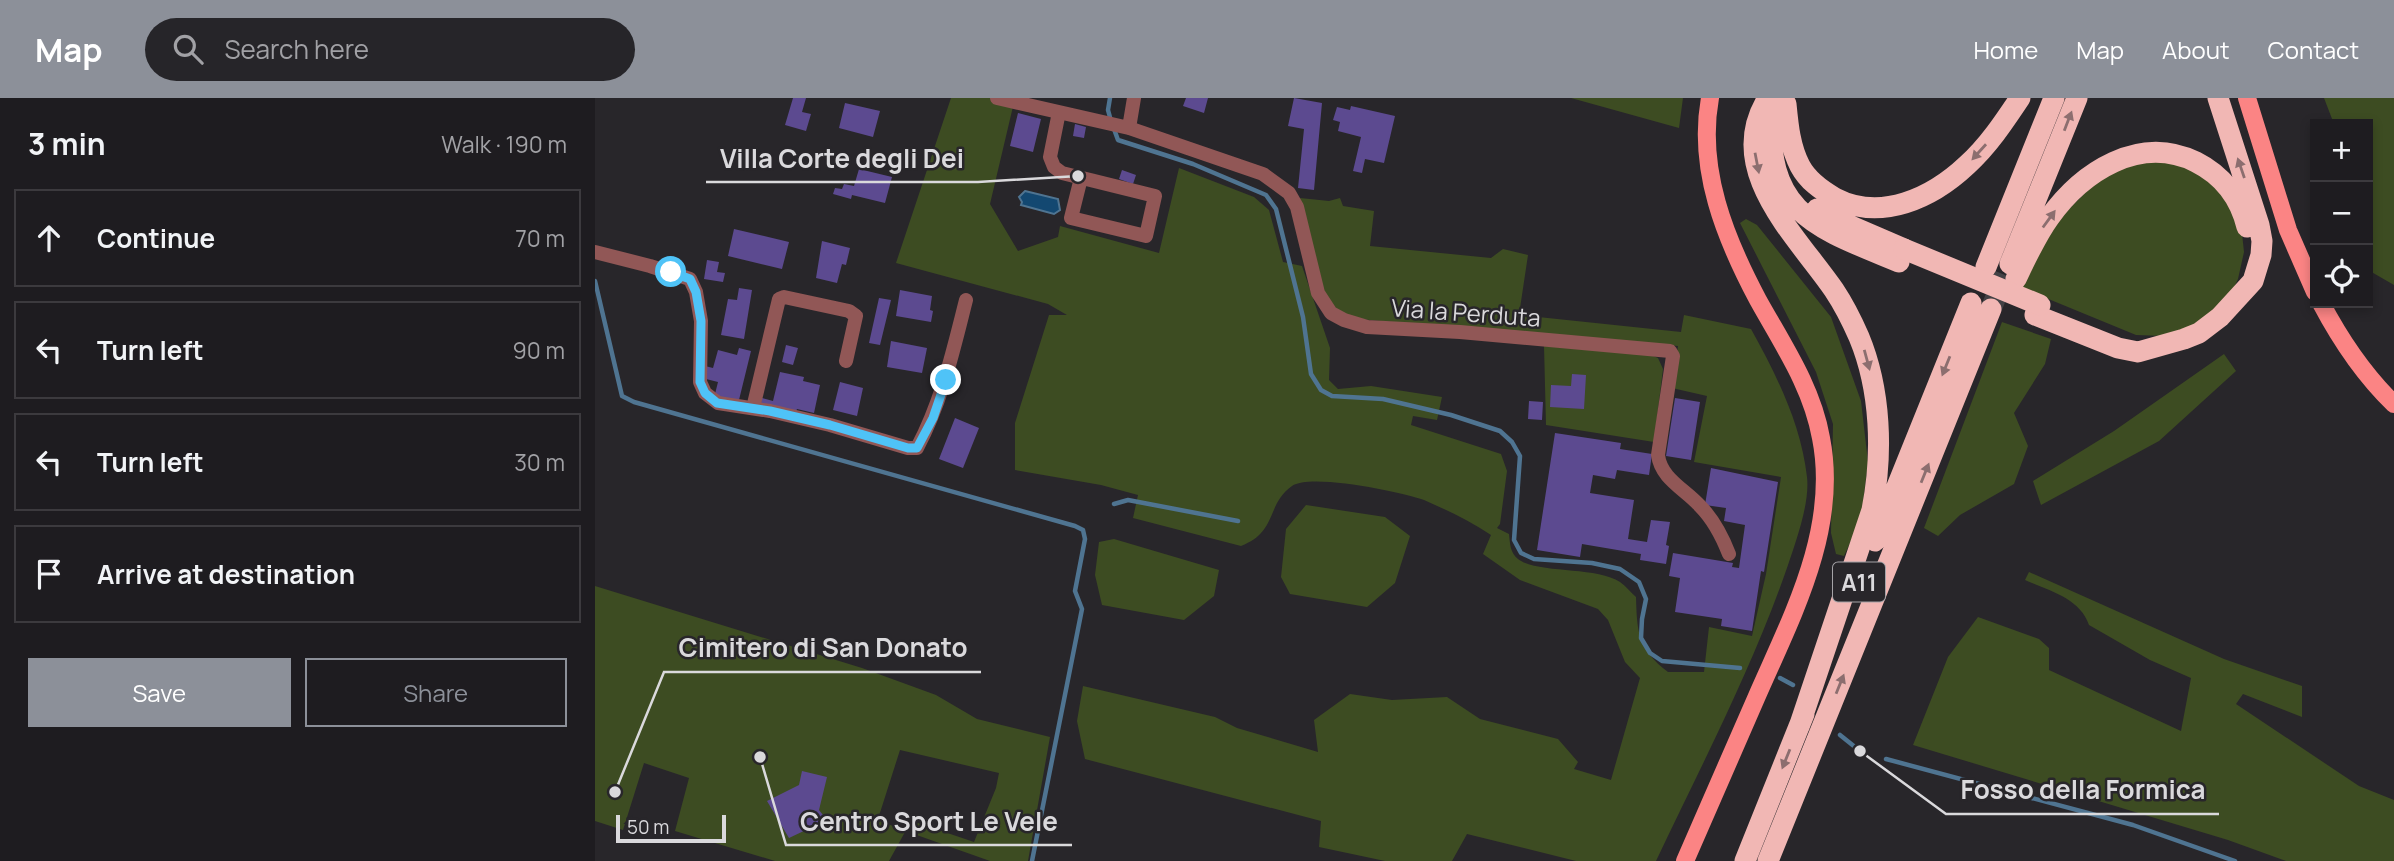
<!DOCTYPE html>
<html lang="en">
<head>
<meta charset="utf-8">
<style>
	:root { --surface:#1e1c20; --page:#262529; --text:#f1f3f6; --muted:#a1a1a5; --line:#3c3a3e; --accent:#8c9099 }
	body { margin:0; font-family:Manrope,sans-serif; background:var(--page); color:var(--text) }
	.controls { position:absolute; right:21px; top:21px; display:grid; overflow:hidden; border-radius:0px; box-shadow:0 4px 10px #0003 }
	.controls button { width:63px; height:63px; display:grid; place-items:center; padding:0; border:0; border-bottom:2px solid var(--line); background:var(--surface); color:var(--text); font:35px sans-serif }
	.scale { position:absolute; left:21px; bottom:18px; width:110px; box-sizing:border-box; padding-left:7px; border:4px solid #dad9dc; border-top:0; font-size:19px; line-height:24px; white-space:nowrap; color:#dad9dc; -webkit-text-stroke:5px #28262a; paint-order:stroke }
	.stop { position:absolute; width:21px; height:21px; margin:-16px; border:5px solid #4fc3f7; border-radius:50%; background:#fff }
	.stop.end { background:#4fc3f7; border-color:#fff; box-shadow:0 2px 7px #0008 }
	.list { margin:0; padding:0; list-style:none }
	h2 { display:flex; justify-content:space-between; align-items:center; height:91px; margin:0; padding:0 28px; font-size:30px }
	h2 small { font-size:23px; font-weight:400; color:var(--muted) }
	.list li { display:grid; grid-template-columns:46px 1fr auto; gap:21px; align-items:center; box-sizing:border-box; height:98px; margin:0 14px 14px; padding:0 14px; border:2px solid var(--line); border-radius:0px }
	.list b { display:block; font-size:26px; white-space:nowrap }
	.list em { font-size:23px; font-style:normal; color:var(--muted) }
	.actions { display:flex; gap:14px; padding:21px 28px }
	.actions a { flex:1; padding:16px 0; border:2px solid var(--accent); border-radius:0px; text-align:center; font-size:24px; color:var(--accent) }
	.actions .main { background:var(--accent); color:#fff }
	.icon { flex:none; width:38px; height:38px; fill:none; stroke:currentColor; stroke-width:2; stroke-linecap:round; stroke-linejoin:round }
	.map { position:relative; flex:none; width:1799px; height:763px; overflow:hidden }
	header { display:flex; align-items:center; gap:42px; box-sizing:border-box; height:98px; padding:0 35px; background:var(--accent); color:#fff }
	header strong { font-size:33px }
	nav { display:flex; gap:38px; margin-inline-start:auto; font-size:24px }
	.search { width:490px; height:63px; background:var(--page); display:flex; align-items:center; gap:18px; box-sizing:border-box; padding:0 24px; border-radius:38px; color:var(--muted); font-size:26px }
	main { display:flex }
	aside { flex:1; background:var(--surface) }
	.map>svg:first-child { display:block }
	.green { fill:#3d4c22 }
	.water { fill:#134871; stroke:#4f7491; stroke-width:2 }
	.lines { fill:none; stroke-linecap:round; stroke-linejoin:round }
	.stream { stroke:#4f7491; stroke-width:4.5 }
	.building { fill:#5c4a90 }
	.highway-tunnel { stroke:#434145; stroke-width:21; stroke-dasharray:21 10; stroke-linecap:butt }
	.street { stroke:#915756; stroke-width:14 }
	.primary { stroke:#fb8484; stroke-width:18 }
	.highway { stroke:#f1b7b4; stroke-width:21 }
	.highway-bridge { stroke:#f1b7b4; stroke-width:21 }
	.oneway { fill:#8c6e6f }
	.route { stroke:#4fc3f7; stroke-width:9 }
	.labels { text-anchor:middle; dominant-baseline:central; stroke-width:5; stroke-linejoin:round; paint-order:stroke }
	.shield { fill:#28262a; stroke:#a5a3a7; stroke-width:2 }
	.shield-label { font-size:23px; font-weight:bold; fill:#dad9dc }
	.street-label { font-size:24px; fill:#dad9dc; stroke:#28262a }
	.leader { fill:none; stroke:#dad9dc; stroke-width:2.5 }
	.callout-dot { fill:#dad9dc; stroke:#28262a; stroke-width:2.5 }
	.callout-label { font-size:26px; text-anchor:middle; font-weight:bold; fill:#dad9dc; stroke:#28262a; stroke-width:5; stroke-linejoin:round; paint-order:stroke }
</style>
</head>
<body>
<header>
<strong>Map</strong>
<div class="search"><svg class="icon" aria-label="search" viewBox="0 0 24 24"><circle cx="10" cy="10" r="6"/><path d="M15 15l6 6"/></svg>Search here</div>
<nav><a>Home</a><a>Map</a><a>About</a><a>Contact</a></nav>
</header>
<main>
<aside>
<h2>3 min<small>Walk · 190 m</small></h2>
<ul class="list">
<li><svg class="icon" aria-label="ahead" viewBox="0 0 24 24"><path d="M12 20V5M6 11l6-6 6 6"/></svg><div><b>Continue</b></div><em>70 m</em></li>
<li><svg class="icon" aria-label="left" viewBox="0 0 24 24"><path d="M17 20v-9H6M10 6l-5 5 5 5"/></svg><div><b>Turn left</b></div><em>90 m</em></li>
<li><svg class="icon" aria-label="left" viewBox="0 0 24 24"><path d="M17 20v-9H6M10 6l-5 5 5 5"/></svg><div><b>Turn left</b></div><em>30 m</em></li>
<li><svg class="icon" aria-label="arrive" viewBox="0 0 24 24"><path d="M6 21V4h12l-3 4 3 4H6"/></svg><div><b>Arrive at destination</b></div></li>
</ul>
<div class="actions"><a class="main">Save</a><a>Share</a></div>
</aside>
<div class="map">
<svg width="1799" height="763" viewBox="0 0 1799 763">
	<rect width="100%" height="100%" fill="#28262a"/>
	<path class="green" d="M356 0H420L395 106 423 153 463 139 465 128 564 155 584 70 659 99 674 112 688 164 707 168 735 250 734 282 743 291 776 288 847 299 842 322 818 318 816 327 906 356 912 373 905 426 902 430 914 436C915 445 915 455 923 461 942 476 1001 468 1025 484 1031 488 1036 495 1041 499 1042 535 1043 551 1073 574H1109L1114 529 1157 538 1171 476 1186 379 1099 364 1112 298 1077 290 1083 248 763 221C752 219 742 215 736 205 718 179 713 131 705 100L734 103 745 100 748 108 779 113 775 148 896 160 908 151 933 157 924 217 1086 234 1089 217 1156 231C1182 278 1206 326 1212 379 1215 405 1201 443 1193 467 1158 569 1107 666 1061 763H981L872 736 857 763H790L724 749 726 723 490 661 482 623 488 588 620 619 642 630 723 654 719 622 755 596 797 602 852 599 885 621 963 641 983 664 979 671 1016 682 1045 580 1030 564 1013 522 1003 511 925 482 888 456 896 437C875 423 852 412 829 402 806 394 716 375 697 388 671 406 683 434 646 448L538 420 543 397 506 387 420 372V325L454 217H472L453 206 301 165Z
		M976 0H1088L1084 30Z
		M1729 0H1799V187L1773 172V26H1739Z
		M1564 60 1616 80 1646 126 1649 154 1643 181 1637 194 1608 224 1569 238 1541 237 1424 189 1454 131 1511 74Z
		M1151 121 1162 127 1236 219 1266 303 1273 364 1266 421 1249 458 1241 456 1236 435 1238 326 1221 274 1145 125Z
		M1407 224 1456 241 1450 266 1419 315 1433 348 1419 386 1365 417 1343 438 1329 430Z
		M949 248 1056 257 1063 260 1068 271 1059 344 951 327Z
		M1629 256 1641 273 1564 343 1446 407 1438 383 1519 333Z
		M711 407 790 419 815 438 800 485 772 509 695 496 686 479 691 431Z
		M519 441 624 472 619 498 589 522 507 507 500 477 504 444Z
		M1434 474 1629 561 1707 588V619L1648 596 1641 606 1764 688 1799 702V763H1691L1633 742 1318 647 1353 559 1383 519 1444 541 1454 550V572L1586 633 1596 580 1555 562 1494 527C1485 500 1454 493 1430 482Z
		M0 488 267 570 341 597 382 621 455 639 433 763H395L316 735 320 724 379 744 401 690 404 675 305 652 283 721 310 734 294 763H180L80 733 94 680 49 665 28 732 0 723Z"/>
	<path class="water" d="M430 93 463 101 465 112 459 116 426 107 427 104 424 99Z"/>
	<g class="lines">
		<path class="stream" d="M515 0 513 12 516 23
			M519 31 523 42 598 66 671 97 681 111 708 219 716 276 726 292 737 298 788 301 856 317 905 333 917 344 925 358 919 442 926 455 939 461 997 465 1025 471 1044 484 1051 501 1047 521 1046 540 1055 555 1067 563 1145 570
			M0 183 27 298 39 304 480 428 488 432 490 441 480 493 487 511 437 763
			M519 406 533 402 643 423
			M1185 580 1198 587
			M1245 637 1265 653
			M1291 661 1538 727 1640 763"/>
	</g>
	<path class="building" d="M198 0H211L207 14 216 16 211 33 190 27Z
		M591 0H613L609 15 588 8Z
		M699 0 727 5 719 92 703 90 709 31 693 28Z
		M250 5 285 13 278 39 244 30Z
		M756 8 800 18 789 65 770 61 767 75 758 73 766 39 743 33 745 24 738 22 742 9 755 12Z
		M423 15 446 21 438 54 415 48Z
		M480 26 491 29 489 40 478 38Z
		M264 71 297 79 290 105 257 97 256 101 238 96 240 90 247 91 249 86 259 88Z
		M527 72 541 77 538 86 524 81Z
		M139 131 194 144 187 171 133 158Z
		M227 143 255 150 251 167 247 166 242 185 221 180Z
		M112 162 124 164 122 174 130 175 128 184 109 181Z
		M144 190 157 192 149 241 126 237 133 201 142 202Z
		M305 192 337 198 335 212 338 213 336 224 301 218Z
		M284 200 296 202 285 247 274 245Z
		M296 243 332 250 327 275 292 269Z
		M191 247 203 250 198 267 187 264Z
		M144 250 156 253 143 306 119 300 123 284 107 280 110 268 118 270 123 252 142 257Z
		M185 274 209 279 208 283 225 287 219 315 202 311 200 316 165 308 167 300 178 303Z
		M977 276 991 277 989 311 955 309 956 287 976 288Z
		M245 284 268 290 262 318 238 312Z
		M1080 300 1105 304 1096 362 1071 358Z
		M934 303 948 304 947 322 933 321Z
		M360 320 384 330 368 370 344 361Z
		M960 335 1026 345 1025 351 1057 356 1054 377 1022 372 1020 381 998 377 995 395 1039 402 1033 441 1052 444 1056 422 1075 424 1071 447 1074 448 1071 466 1045 462 1046 456 987 446 985 459 942 452Z
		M1116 370 1183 384 1169 474 1166 473 1157 533 1126 528 1127 521 1080 514 1085 480 1074 478 1078 455 1138 465 1137 469 1144 470 1150 427 1129 423 1131 410 1110 407Z
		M207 673 232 679 224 712 232 722 194 740 172 703 204 687Z"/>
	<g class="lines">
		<path class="highway-tunnel" d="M1396 211 1410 177"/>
		<path class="street" d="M402 0 534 30 668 76 694 95 702 109 723 195 736 215 749 222 772 229 865 234 1075 253 1078 258 1063 357C1066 381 1090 391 1105 408 1119 422 1127 438 1134 456
			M464 14 455 59 459 69 467 75 560 98 551 138 476 120 486 80
			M534 30 539 0
			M0 154 55 168 95 181 101 194 106 223 105 284 110 295 123 305 175 313 235 327 313 350H322C347 303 358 253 371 202
			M158 310 184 201 189 199 254 213 261 218 251 263"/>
		<path class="primary" d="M1652 0 1693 132 1720 194
			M1726 205C1745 241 1769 277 1799 306
			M1090 763C1114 708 1138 653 1162 598 1197 518 1244 431 1226 340 1217 289 1188 247 1163 202 1130 140 1102 71 1115 0"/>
		<path class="highway" d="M1173 0C1128 71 1202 138 1239 192 1249 207 1257 223 1264 239 1286 292 1288 356 1277 412L1204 629
			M1191 6C1193 27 1195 49 1205 68 1213 83 1226 92 1240 100 1286 124 1337 100 1372 67 1393 48 1409 24 1425 0
			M1177 12C1169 116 1222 130 1304 164
			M1222 111 1237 120 1309 151
			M1415 166 1482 0
			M1391 169 1459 0
			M1421 181C1431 160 1441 138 1454 120 1487 74 1544 36 1601 64 1627 77 1645 100 1652 129
			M1440 217 1523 250 1543 254 1589 241 1604 235 1625 219 1658 183 1666 157 1667 143 1664 127 1623 0
			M1280 443 1376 205
			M1150 763 1209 616
			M1173 763 1396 211"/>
		<path class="highway-bridge" d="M1309 151 1445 207"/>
	</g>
	<defs><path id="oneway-solid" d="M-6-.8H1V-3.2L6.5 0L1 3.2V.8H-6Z" transform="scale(1.75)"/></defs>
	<g class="oneway">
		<use href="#oneway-solid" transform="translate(1473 23) rotate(-69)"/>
		<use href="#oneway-solid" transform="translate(1384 54) rotate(132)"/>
		<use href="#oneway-solid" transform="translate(1162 65) rotate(79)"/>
		<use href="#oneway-solid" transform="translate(1646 70) rotate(-109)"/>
		<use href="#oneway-solid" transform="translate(1454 121) rotate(-54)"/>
		<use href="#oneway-solid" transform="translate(1272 262) rotate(75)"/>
		<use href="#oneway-solid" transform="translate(1351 268) rotate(112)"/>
		<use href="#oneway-solid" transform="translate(1330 375) rotate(-68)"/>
		<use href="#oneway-solid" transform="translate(1245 586) rotate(-68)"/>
		<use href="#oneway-solid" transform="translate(1191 661) rotate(112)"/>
	</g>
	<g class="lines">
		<path class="route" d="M76 174 95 181 101 194 106 223 105 284 110 295 122 305 175 313 235 327 313 350H322L338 320 351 282"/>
	</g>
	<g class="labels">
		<rect class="shield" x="1238" y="464.5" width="52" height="39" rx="5"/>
		<g class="shield-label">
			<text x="1264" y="484">A11</text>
		</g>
		<g class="street-label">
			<text transform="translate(871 214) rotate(4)">Via la Perduta</text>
		</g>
	</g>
	<path class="leader" d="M483 78L383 84H111M20 694L69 574H386M1265 653L1351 716H1624M165 659L191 747H477"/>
	<g class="callout-dot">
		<circle cx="483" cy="78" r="7"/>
		<circle cx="20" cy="694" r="7"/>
		<circle cx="1265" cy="653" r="7"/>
		<circle cx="165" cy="659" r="7"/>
	</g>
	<g class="callout-label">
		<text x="247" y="70">Villa Corte degli Dei</text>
		<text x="228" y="559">Cimitero di San Donato</text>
		<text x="1488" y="701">Fosso della Formica</text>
		<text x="334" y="733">Centro Sport Le Vele</text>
	</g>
</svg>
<div class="controls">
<button>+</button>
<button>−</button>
<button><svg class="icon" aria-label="locate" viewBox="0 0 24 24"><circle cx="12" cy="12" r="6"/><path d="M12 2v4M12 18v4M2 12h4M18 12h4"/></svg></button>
</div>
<div class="scale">50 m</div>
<div class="stop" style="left:76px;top:174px"></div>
<div class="stop end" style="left:351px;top:282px"></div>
</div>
</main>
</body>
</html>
